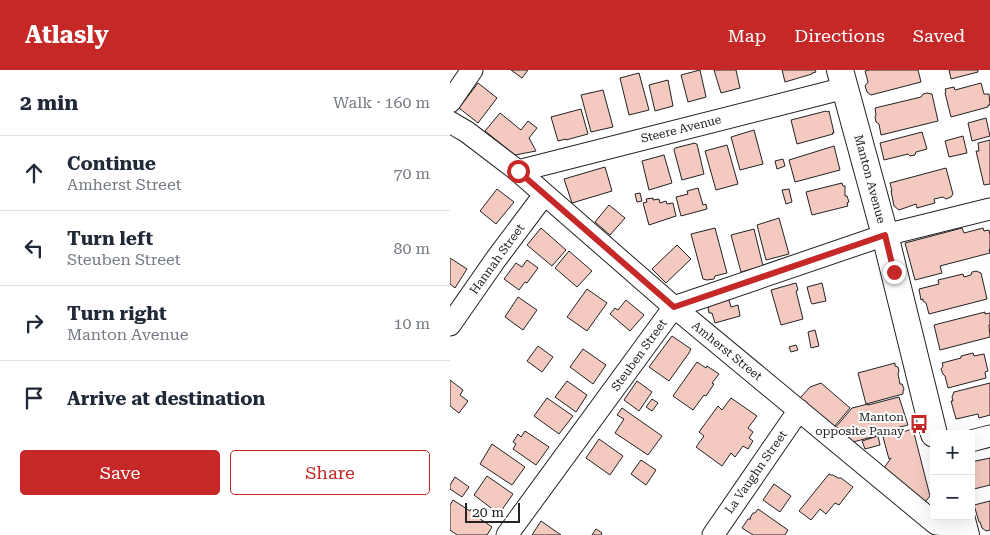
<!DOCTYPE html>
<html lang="en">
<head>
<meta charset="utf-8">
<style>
	:root { --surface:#fff; --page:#f2f2f3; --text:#1f2937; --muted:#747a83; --line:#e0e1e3; --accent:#c62828 }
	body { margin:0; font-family:"Roboto Serif",serif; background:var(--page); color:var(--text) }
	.controls { position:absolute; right:15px; bottom:15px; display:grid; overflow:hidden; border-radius:5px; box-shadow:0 5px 20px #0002 }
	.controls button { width:45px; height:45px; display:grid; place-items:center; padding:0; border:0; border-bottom:1px solid var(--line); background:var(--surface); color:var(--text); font:25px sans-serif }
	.scale { position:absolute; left:15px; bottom:12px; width:55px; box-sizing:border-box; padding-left:5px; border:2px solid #222; border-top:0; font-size:14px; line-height:18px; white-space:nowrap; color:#222; -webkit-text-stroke:4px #fff; paint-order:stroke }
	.stop { position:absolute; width:15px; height:15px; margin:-11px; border:4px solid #c62828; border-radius:50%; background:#fff }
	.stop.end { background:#c62828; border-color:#fff; box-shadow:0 1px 5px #0008 }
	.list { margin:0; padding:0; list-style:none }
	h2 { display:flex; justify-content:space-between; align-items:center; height:65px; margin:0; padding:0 20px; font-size:21px }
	h2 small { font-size:16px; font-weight:400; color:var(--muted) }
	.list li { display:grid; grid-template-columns:32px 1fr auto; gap:15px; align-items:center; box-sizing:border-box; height:75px; padding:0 20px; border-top:1px solid var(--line) }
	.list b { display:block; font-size:19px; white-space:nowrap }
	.list p { margin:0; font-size:16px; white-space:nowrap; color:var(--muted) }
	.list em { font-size:16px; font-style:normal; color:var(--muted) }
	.actions { display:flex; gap:10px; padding:15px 20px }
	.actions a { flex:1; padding:11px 0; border:1px solid var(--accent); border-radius:5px; text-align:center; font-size:18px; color:var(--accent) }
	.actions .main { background:var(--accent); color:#fff }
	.icon { flex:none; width:28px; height:28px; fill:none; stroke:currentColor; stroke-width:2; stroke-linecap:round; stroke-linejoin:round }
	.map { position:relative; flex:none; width:540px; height:465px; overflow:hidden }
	header { display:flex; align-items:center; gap:30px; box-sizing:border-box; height:70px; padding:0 25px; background:var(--accent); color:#fff }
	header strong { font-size:24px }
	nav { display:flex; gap:28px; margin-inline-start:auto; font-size:18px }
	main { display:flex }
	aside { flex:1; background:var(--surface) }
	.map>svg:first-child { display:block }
	.building { fill:#f3c9c0; stroke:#222 }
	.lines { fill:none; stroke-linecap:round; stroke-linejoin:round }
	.minor-casing { stroke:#222; stroke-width:23 }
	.major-casing { stroke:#222; stroke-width:28 }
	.minor { stroke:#fff; stroke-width:21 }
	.major { stroke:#fff; stroke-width:26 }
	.route { stroke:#c62828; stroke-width:6 }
	.labels { text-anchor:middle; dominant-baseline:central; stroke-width:4; stroke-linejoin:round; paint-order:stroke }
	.street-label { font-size:12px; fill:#222; stroke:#fff }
	.poi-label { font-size:12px; fill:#222; stroke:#fff; text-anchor:end }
</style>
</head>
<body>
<header>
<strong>Atlasly</strong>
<nav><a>Map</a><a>Directions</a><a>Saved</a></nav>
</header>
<main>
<aside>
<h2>2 min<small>Walk · 160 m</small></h2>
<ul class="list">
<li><svg class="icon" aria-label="ahead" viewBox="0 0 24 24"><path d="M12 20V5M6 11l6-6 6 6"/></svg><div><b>Continue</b><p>Amherst Street</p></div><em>70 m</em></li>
<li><svg class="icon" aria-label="left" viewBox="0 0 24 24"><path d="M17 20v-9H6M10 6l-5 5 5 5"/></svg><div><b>Turn left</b><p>Steuben Street</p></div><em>80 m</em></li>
<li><svg class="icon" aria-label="right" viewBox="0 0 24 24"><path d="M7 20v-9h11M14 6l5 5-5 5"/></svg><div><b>Turn right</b><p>Manton Avenue</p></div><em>10 m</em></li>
<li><svg class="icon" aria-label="arrive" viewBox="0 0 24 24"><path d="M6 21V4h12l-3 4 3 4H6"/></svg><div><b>Arrive at destination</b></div></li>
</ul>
<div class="actions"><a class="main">Save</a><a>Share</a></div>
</aside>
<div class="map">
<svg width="540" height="465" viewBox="0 0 540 465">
	<rect width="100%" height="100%" fill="#fff"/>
	<path class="building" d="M61 0H78L72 8Z
		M250 0 256 27 238 32 231 5Z
		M264 0H286L290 18 271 23Z
		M332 0H365L366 2 362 3V4L335 12Z
		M419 0H468L471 12 421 25 417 22 415 16 418 12 415 1Z
		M499 0H528V2L501 9Z
		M189 3 199 40 179 45 170 8Z
		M218 10 223 36 205 41 199 15Z
		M28 13 47 28 28 53 9 38Z
		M531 13 534 24H539L540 35H538V37L501 47 495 23 496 22 495 19 504 17 505 20Z
		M153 20 163 57 141 62 131 25Z
		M477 23 482 24 488 51 431 65 429 54 426 52 425 47 426 45 425 38 471 27 473 24Z
		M131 39 138 64 116 70V69L108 71 101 47Z
		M376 41 377 42 379 41 384 63H382L383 64 347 74 341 50Z
		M50 43 71 60 78 51 87 58 79 68 86 81 65 85 35 61Z
		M536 48 540 66 522 71 518 53Z
		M304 60 313 94 290 100 281 67Z
		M472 62 477 79 466 82 465 85 460 86 458 84 434 90 430 73Z
		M513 66 517 83 499 87 495 71Z
		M540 70V114L534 115 526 81H529L528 73Z
		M245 73 246 74H247L254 104 232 110 224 80 225 78Z
		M277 75 288 114 266 120 255 81Z
		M384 76 390 100 345 112 339 90Z
		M214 85 222 113 199 120 192 91Z
		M333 89 335 96 327 99 325 91Z
		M155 97 162 121 122 133 114 109Z
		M496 98 503 124 501 127 496 129 493 127 484 129 485 133 467 138 466 134 449 140 444 136 441 121H442L440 113Z
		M392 113 393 116H395V126H397L399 132 397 133 398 136 362 145 356 122Z
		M248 118 253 135 256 134 257 139 231 146 226 127 238 124 237 121Z
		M47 119 64 132 46 154 30 141Z
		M339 119 342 132 336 134 332 120Z
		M190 123 192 131 187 132 185 124Z
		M203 128V130L209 129 210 133 216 131 217 134 223 133 226 146 199 155 193 133 197 132 196 129Z
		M159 135 175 148 160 165 145 152Z
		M329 148 339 184 316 190 307 155Z
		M91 158 116 180 102 196 77 175Z
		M265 158 277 203 265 206 264 209 257 210 253 209 241 164Z
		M512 158 514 163 533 158 534 161 539 160 540 165V179L539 180 540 183 490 196 492 203 465 210 455 173Z
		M304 159 313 196 291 202 281 165Z
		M227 175 241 189 216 213 202 199Z
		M119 181 142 201 127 217 105 198Z
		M0 188 17 199 5 218 0 214Z
		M77 190 88 198 77 213 75 212 69 220 54 209 66 193 72 197Z
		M526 201 531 203 537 229 479 244 476 233 473 231V229L471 230 469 219 489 214 488 210 513 204 514 207 521 205 522 202Z
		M346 213 348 220 346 221 353 249 331 255 321 220Z
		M372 213 376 231 362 234 361 232 357 217Z
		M137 219 157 233 137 261 117 247Z
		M68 227 87 240 73 260 55 247Z
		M176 230 194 245 180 261 160 244 165 238 168 240Z
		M279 230 281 237 288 235 290 246 265 253 262 243H259L258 237 261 236 260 235Z
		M535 242V244L540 243V255H539L540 267 490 280 484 255Z
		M365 260 369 276 361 278 358 262Z
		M222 266 241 279 239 283 219 311 199 297Z
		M346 275 348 280 341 282 339 277Z
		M88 276 103 287 92 302 77 291Z
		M133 279 156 295 143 314 120 297Z
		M523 283 524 286 534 284 538 301 535 302 536 308 498 318 495 306 493 304 491 299 493 296 492 293 511 288V286Z
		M247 292 256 298 257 296 269 304 262 313 264 314 256 326 254 325 243 340 223 326Z
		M445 293V296L448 297 449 301 448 304 450 314H452L454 319 453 321V324L416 334 408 303Z
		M0 310 13 320 10 325 18 331 9 343 0 336Z
		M117 311 137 325 126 342 105 327Z
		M187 311 202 322 189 341 174 330Z
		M371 313 400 338 384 357 350 328 360 317Z
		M540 313V345L529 348 528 344 506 349 501 331H503L502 327 504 322Z
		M449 327 458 355 426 363V366L403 372 385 358 402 338 418 334V335Z
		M97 328 123 346 109 364 84 346Z
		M281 328 307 346 298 358 303 362 299 368 303 371 298 379 293 376 285 387 281 383 272 396 246 377 254 366 249 362 268 336 272 340Z
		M202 329 208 333 202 341 196 337Z
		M172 338 212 366 198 385 165 363 174 349 167 345Z
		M463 359 480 426 475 432 434 398 441 388 439 389 433 367Z
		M75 361 99 377 86 395 63 379 66 374 63 372 68 364 71 367Z
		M428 366 430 375 415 379 412 371Z
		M149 369 173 386 160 405 136 388Z
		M42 374 75 397 62 415 30 394Z
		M540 388V415L524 419 521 418V392Z
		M191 390 206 400 196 415 181 404Z
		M379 404 381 405H383L388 408H391L403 417 389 435 385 433 376 444 370 439 361 450 349 441Z
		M37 406 63 424 49 444 24 425Z
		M5 407 19 417 12 427 0 419V415Z
		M324 414 341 426 330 442 313 430Z
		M3 430 20 441 21 439 27 444 26 446 42 457 37 465H7L0 460V435Z
		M540 431V460L536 461 532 458 530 452H529L524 435Z
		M308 439 338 460 335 465H303L292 458 298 449H301L300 448 303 443H305Z
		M91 451 111 465H82Z
		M146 459 152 463 151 465H142Z"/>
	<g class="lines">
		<g class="minor-casing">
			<path id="minor" d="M0 32 22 0
				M0 52 17 62 68 101 224 237 486 454 514 457
				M68 101 395 18
				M0 255 46 189 94 125
				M521 371 540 366
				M57 465 224 237 435 165 540 139
				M263 465 349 340"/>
		</g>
		<g class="major-casing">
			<path id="major" d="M390 0 435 165 484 364
				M511 446 516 465"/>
		</g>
		<use href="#minor" class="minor"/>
		<use href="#major" class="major"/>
	</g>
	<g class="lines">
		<path class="route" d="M68 101 224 237 435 165 444 202"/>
	</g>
	<defs>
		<g id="bus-bare" transform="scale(1.5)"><path d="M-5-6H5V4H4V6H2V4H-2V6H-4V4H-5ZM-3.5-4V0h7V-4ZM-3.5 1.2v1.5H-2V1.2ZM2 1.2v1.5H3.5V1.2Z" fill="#c62828" stroke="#fff" stroke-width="2.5" paint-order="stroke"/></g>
	</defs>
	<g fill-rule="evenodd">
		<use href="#bus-bare" x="469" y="354"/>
	</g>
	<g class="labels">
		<g class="street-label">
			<text transform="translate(231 59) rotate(-14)">Steere Avenue</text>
			<text transform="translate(420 109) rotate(75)">Manton Avenue</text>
			<text transform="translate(47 189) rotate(-54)">Hannah Street</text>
			<text transform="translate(277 281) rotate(39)">Amherst Street</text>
			<text transform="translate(189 285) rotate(-54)">Steuben Street</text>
			<text transform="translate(306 402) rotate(-55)">La Vaughn Street</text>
		</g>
		<g class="poi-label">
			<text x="454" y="347">Manton<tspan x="454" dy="14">opposite Panay</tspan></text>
		</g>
	</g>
</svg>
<div class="controls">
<button>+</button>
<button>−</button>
</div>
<div class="scale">20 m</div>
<div class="stop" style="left:68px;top:101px"></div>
<div class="stop end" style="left:444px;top:202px"></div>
</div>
</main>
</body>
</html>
